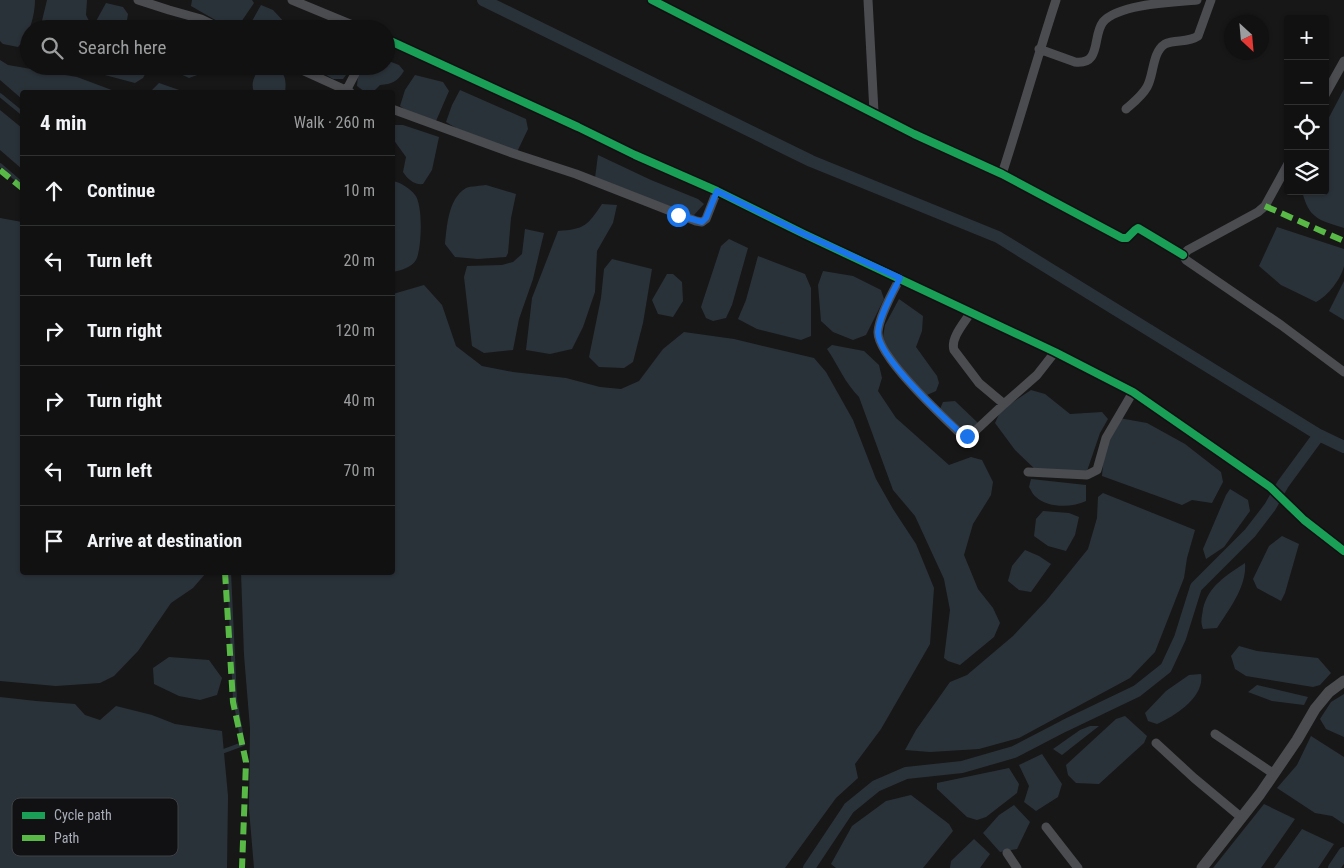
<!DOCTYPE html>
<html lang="en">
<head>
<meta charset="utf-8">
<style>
	:root { --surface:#111; --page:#1e1f1f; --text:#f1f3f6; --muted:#9c9d9f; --line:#303131 }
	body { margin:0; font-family:"Roboto Condensed",sans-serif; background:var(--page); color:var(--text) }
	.controls { position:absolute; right:15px; top:15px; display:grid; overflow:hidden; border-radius:5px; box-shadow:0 1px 4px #0004 }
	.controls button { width:45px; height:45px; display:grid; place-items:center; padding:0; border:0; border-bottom:1px solid var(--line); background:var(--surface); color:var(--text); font:25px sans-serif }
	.compass { position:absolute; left:1224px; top:15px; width:45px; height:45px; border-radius:50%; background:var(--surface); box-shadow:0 1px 4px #0004; rotate:154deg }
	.stop { position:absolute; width:15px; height:15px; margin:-11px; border:4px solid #1a73e8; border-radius:50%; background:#fff }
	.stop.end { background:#1a73e8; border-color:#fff; box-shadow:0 1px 5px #0008 }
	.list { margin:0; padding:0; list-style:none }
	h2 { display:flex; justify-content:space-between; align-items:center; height:65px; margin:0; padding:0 20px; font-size:21px }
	h2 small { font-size:16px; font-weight:400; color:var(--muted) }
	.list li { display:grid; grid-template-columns:32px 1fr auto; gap:15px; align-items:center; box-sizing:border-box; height:70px; padding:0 20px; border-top:1px solid var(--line) }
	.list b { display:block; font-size:19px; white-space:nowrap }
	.list em { font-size:16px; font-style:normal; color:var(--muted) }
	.icon { flex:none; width:28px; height:28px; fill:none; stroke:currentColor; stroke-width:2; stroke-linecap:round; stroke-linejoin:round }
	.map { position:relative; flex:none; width:1344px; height:868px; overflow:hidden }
	.search { position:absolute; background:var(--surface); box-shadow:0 1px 4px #0004; left:20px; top:20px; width:375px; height:55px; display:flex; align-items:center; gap:12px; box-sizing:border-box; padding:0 18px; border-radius:28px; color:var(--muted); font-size:19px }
	.panel { position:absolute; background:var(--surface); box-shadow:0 1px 4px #0004; left:20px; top:90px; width:375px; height:485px; border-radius:5px }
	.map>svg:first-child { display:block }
	.water { fill:#2a3239 }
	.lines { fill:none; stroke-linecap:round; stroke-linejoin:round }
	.stream { stroke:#2a3239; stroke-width:4 }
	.canal { stroke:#2a3239; stroke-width:12 }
	.minor { stroke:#4b4c50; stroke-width:9 }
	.tertiary { stroke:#4b4c50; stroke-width:11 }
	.quiet { stroke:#58b947; stroke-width:6; stroke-dasharray:12 6; stroke-linecap:butt }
	.cycleway-casing { stroke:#111113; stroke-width:11 }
	.cycleway { stroke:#1a9f57; stroke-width:8 }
	.route { stroke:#1a73e8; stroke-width:6 }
	.key { fill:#111113; stroke:#3e4045; stroke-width:1 }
	.key-label { font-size:14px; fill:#a8adb8 }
</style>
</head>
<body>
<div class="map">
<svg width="1344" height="868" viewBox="0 0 1344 868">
	<rect width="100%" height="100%" fill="#171717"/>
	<path class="water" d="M0 0H35C35 16 29 36 18 47L3 44 0 41Z
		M47 0H87L86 15 90 23 89 29H40Z
		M192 0H252L254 3 237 28 231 29 191 6Z
		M106 3 123 7 128 14 126 26 128 29H94L95 23Z
		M261 5 273 10 287 25 285 29H251L252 21Z
		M0 60 8 65 77 77 117 92H22V99L0 80Z
		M386 60 399 65 404 71C397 82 392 84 380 85L373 92H365L357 86 358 75 363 66H386Z
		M95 66H149L143 78 135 83 101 74Z
		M175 66H205L200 74 189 78 176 72Z
		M311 66H353L343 79H333Z
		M261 67C280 67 288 72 285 92H254C250 83 255 74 261 67Z
		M415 75 443 82 449 91 436 121 415 117 400 106 405 90Z
		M159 83 185 92H150Z
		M1344 89V228C1319 220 1309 219 1302 191H1325V125Z
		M460 90 526 119 528 129 517 152 471 137 446 122 452 105Z
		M0 110 22 128V169L0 150Z
		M393 125H403L439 137 432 170 423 184C415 185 408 180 403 172L406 157 393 139Z
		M598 155 651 180 698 199 704 204 694 215 674 211 595 178Z
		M393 181C400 182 411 189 415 195 423 204 422 249 416 260 411 268 401 270 393 272Z
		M486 185 516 194 511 218 508 253 506 257 478 259 455 257 445 244C447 226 448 199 466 188 471 186 481 186 486 185Z
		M602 204 617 205 613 223 597 251 595 292 583 327 572 349 550 354 526 350 532 298 558 231C585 229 587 226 602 204Z
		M0 218 22 222V572L206 573 193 588 171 603 138 651 114 676 100 683 56 686 0 681Z
		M1277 227 1344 249C1344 255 1344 261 1344 266 1341 279 1328 296 1316 302L1281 285 1259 266Z
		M525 229 544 233 533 279 519 319 513 350 484 353 472 346 464 277 467 266 502 265 513 262 522 254Z
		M729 239 748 248 732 305 726 318 713 321 706 318 701 307 721 246Z
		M758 256 805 274 811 288V336L801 340 757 329 738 319 746 300Z
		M612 259 652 269 643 323 633 362 624 368 599 367 589 357 601 298 604 269Z
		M823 271 853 276 881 290 884 299 866 335 853 340 833 332 821 321 818 285Z
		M667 274H673L682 282 683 301 673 317 658 314 652 300Z
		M1344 281V320L1329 311Z
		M424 285 442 305 456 346 482 366 513 372 566 378 600 387 621 389 639 381 663 349 684 332 734 339 814 358 826 372 853 420 876 479 893 509 916 544 934 588 930 644 881 729 855 764 858 778 836 798 785 868H254L249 809 250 728 244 655 241 573 392 572 393 294Z
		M899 299 923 316 922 331 916 347 937 376 939 383 936 391 927 395 902 369 882 343 885 325Z
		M832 345 864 351 879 365 882 378 878 391 896 418 949 465 971 457 982 460 993 482 991 495 973 524 964 555 978 589 993 608 1000 623 994 637 960 665 948 661 944 658 950 610 944 579 915 516 893 490 859 397C845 383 838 365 827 349Z
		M1031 390 1045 394 1070 414 1102 412 1108 419 1100 433 1087 471 1038 472 1015 450 995 423 1001 410Z
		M955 401 978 423 969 434 960 431 940 409 943 402Z
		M1119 418 1147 423 1185 444 1221 472 1223 482 1212 503 1192 500 1182 505 1102 476 1105 442Z
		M1031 479 1086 485V501C1072 508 1048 508 1036 497 1033 495 1031 490 1029 487Z
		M1230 489 1248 500 1250 511 1224 547 1206 559 1203 549 1226 495Z
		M1103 493 1195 530 1187 558 1184 578 1155 652 1130 678 1019 738 979 749 930 752 905 750 916 730 950 682 967 675 1013 636 1046 601 1088 549 1097 518 1098 497Z
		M1043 511 1069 513 1079 517 1075 535 1066 551 1048 546 1034 536 1036 519Z
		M1282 536 1299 544 1285 593 1281 601 1257 588 1253 579 1269 546Z
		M1025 550 1039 556 1051 564 1031 592 1019 590 1008 581 1012 566Z
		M1245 563C1247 587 1229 609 1217 628L1203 629C1200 621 1202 617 1203 609 1208 586 1227 575 1245 563Z
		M1239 646 1257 651 1318 658 1331 673 1320 685 1313 687 1246 676 1235 669 1231 656Z
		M169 657 209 660 222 678 217 695 200 700 179 696 154 684 153 668Z
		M1201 674C1205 697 1175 716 1157 724L1148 721 1145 713 1166 691 1189 675Z
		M1257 685 1308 697 1304 705 1272 701 1248 692Z
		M1344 694V737L1326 729 1320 719 1331 702Z
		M0 697 36 701 75 704 85 715 100 720 116 706 152 715 175 724 222 731 228 796 227 868H0Z
		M1125 716 1147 736 1144 743 1099 784 1076 783 1068 775 1066 765 1116 719Z
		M1090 726H1099L1062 755 1053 749 1080 730Z
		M1311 736 1344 757V824L1332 816 1315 813 1277 788 1297 765Z
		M1042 754 1062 784 1058 797 1036 811 1024 802 1029 786 1019 765Z
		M1009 768 1019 784 1017 793 986 817 977 820 967 817 937 789V783Z
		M911 795 949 824 953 831 923 868H836L831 864 852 826 886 801Z
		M1264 804 1295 819 1261 868H1213Z
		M1014 805 1030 822 1017 849 1000 852 983 833 999 815Z
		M1302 829 1334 844 1318 868H1274Z
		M974 839 990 854 980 868H950L951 861Z"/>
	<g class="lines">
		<path class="stream" d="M0 95 22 113
			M0 165 22 184
			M224 751 243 744 235 699 229 572"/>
		<path class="canal" d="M483 0 811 161 998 237 1319 435 1344 447
			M809 868 849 808 876 786 906 773 962 767 1014 752 1064 726 1137 691 1166 668 1180 638 1196 587 1250 533 1270 507 1283 484 1319 435
			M1334 868 1344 853"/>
		<path class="minor" d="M138 0 169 10 201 19 222 29
			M292 0 362 29
			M652 0 914 134 1002 174 1122 238H1127L1135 230 1138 228 1183 255
			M868 0 874 112
			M386 39 578 127 635 155 717 191 804 234 1055 352 1133 392 1270 487 1304 520 1344 551
			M1039 49 1075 62C1102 65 1092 36 1103 22 1118 4 1174 2 1197 0
			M293 66 350 92
			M346 91 359 66
			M1325 95 1344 61
			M392 109 512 153 576 174 696 221 702 222 706 219 717 191
			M1126 109C1134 102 1142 96 1147 87 1154 75 1152 52 1165 44 1175 39 1188 43 1198 36L1211 0
			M1288 164 1265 206 1258 212 1188 250 1183 255 1186 260 1281 325 1344 372
			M1002 174C1021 116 1037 58 1056 0
			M900 278C893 292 879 316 878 332 877 356 944 418 962 435L967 436 973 433 1004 404 1037 375 1055 352
			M971 312C965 322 950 338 954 350L979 383 1004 404
			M1028 472 1087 475 1097 470 1106 438 1133 392
			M1215 734 1274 774
			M1156 743 1194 778 1242 818
			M1046 827 1078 868
			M1007 853 1017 868"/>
		<path class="tertiary" d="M1202 868 1260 794 1297 740 1315 709 1329 692 1344 681"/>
		<path class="quiet" d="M0 170 22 188
			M1265 206 1344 241
			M225 572 233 702 246 762 242 868"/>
		<g class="cycleway-casing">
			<path id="cycleway" d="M652 0 914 134 1002 174 1122 238H1127L1135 230 1138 228 1183 255
				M386 39 578 127 635 155 717 191 804 234 1055 352 1133 392 1270 487 1304 520 1344 551"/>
		</g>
		<use href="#cycleway" class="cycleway"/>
	</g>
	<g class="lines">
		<path class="route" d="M678 215 702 222 706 218 717 191 804 234 900 278C893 292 879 316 878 332 877 356 944 418 962 434L967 436"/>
	</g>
	<rect x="12" y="798" width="166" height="58" rx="8" class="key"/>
	<rect x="22" y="812" width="23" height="7" fill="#1a9f57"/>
	<rect x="22" y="835" width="23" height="6" fill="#58b947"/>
	<g class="key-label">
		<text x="54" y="820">Cycle path</text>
		<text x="54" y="843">Path</text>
	</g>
</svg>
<div class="controls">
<button>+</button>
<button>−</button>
<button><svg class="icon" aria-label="locate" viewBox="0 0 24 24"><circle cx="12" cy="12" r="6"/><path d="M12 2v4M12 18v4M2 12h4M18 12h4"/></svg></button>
<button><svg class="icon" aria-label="layers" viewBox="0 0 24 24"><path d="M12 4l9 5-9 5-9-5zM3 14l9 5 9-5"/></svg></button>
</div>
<svg class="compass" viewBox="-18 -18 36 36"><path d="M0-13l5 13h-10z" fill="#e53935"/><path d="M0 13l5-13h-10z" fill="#9c9d9f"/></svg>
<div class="stop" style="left:678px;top:215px"></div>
<div class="stop end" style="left:967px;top:436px"></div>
<div class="search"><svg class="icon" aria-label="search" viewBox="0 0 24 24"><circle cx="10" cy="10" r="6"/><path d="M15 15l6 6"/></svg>Search here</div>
<section class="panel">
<h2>4 min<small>Walk · 260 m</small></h2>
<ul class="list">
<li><svg class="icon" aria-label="ahead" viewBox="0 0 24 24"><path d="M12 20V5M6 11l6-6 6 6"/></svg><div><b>Continue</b></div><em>10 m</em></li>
<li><svg class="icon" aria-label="left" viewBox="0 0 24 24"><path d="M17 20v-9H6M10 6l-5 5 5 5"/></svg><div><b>Turn left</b></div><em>20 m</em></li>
<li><svg class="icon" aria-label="right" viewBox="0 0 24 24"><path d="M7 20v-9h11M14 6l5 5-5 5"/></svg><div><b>Turn right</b></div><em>120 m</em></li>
<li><svg class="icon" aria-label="right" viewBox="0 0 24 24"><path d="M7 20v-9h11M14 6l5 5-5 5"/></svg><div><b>Turn right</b></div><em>40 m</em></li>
<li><svg class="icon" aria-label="left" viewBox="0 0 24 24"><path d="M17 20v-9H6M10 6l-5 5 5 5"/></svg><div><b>Turn left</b></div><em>70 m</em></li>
<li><svg class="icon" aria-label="arrive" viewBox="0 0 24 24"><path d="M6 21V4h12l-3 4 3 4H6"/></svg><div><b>Arrive at destination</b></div></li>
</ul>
</section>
</div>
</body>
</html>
